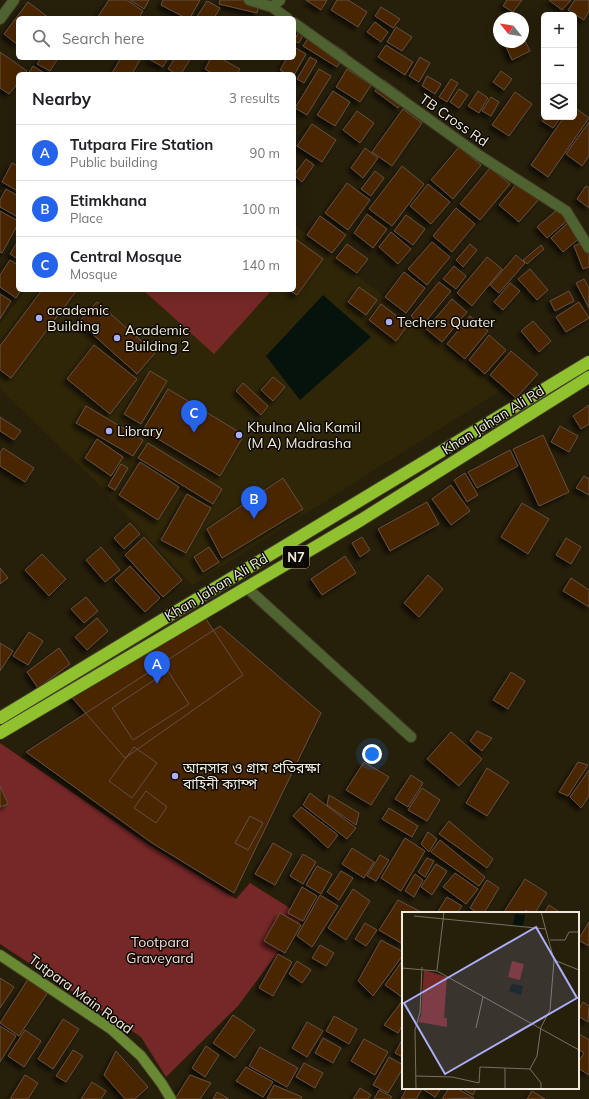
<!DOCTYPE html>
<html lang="en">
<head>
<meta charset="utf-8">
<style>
	:root { --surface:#fff; --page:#f6f6f6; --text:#202124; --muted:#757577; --line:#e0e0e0; --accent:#2563eb }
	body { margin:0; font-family:Mulish,"Noto Sans Bengali",sans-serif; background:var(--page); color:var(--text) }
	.controls { position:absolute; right:12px; top:12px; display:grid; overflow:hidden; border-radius:6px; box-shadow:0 4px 16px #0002 }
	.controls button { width:36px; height:36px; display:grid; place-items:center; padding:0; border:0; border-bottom:1px solid var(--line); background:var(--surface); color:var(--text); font:20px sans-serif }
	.compass { position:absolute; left:493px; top:12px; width:36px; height:36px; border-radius:50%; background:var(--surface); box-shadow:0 4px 16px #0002; rotate:300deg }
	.you { position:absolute; left:372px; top:754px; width:14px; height:14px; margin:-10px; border:3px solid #fff; border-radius:50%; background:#1a73e8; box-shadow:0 0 0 6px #1a73e833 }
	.badge { display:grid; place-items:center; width:26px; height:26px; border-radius:50%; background:var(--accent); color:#fff; font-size:13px; font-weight:700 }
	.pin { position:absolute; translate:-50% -33px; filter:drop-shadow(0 1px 2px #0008) }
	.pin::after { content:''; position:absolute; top:21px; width:14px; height:12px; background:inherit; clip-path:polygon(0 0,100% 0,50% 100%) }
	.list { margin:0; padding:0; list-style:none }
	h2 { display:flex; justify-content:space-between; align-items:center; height:52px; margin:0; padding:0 16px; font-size:17px }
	h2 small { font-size:13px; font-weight:400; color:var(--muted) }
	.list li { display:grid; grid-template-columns:26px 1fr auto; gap:12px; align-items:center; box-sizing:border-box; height:56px; padding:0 16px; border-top:1px solid var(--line) }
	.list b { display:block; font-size:15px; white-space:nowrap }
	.list p { margin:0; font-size:13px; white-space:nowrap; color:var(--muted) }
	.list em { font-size:13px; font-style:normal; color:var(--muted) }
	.icon { flex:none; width:22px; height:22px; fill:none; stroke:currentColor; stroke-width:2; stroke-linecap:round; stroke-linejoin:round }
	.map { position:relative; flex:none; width:589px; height:1099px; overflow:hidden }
	.search { position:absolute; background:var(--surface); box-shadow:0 4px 16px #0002; left:16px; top:16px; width:280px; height:44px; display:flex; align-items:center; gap:10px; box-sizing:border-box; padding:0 14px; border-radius:6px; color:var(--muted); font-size:15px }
	.panel { position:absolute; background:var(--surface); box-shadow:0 4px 16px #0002; left:16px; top:72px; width:280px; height:220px; border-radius:6px }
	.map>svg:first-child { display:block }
	.built { fill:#2f2608 }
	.green { fill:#762827 }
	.water { fill:#06130d }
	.building { fill:#492504; stroke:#645041; filter:url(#shadow) }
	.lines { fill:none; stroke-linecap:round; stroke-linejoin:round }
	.street-casing { stroke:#423c28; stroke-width:12 }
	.secondary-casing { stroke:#423c28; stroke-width:12 }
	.highway-casing { stroke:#423c28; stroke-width:14 }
	.street { stroke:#4f6330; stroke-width:10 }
	.secondary { stroke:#698933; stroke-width:10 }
	.highway { stroke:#90c12f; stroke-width:12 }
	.poi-dot { fill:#abaffb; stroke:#0c0903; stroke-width:1.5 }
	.labels { text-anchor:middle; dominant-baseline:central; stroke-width:3; stroke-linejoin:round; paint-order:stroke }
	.shield { fill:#0c0903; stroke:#aca79c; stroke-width:1 }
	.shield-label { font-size:13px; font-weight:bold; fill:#f0ebde }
	.street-label { font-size:14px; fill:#f0ebde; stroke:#0c0903 }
	.poi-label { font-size:14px; fill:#f0ebde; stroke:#0c0903; text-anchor:start }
	.park-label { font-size:14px; fill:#f3d9d7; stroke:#0c0903 }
	.inset-road { fill:none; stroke:#77715f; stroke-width:1 }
	.view { fill:#abaffb; fill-opacity:0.15; stroke:#abaffb; stroke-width:2 }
	.inset-edge { fill:none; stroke:#f0ebde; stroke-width:2 }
</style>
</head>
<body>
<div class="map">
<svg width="589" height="1099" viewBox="0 0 589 1099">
	<defs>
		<filter id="shadow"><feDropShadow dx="-3.5" dy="3.5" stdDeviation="2" flood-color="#0009"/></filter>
	</defs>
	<rect width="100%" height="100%" fill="#261f0a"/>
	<path class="built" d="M294 224 500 391 192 585 94 480 0 389V323L26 290H294Z"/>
	<path class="green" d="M143 290H272L214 354Z
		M0 743 142 840 236 899 250 883 304 917 238 1006 166 1077 141 1037 0 944Z"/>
	<path class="water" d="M323 295 371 337 300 400 266 356Z"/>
	<path class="building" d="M109 0H127L143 11 139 18H97Z
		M130 0H149L144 9Z
		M163 0H200L190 18H186L161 5Z
		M220 0H260L257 13 219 4Z
		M306 0H327L321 10Z
		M337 0H348L367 12 358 27 331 10Z
		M507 0H522L513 12 503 6Z
		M549 0H571L562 10Z
		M575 0H589V11L584 20 568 10Z
		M207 1 220 8 214 18H196Z
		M28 2 49 18H18V45L4 34Z
		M381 7 400 19 393 28 375 16Z
		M375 22 388 32 381 42 367 32Z
		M396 27 412 37 402 51 387 42Z
		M300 30 304 33 299 43 294 41Z
		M313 31 347 53 337 67 303 46Z
		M523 37 530 51 512 60 504 42H523Z
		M386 45 413 62 405 75 378 57Z
		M294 47 306 54 294 75 287 74 280 70 287 58H294Z
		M0 52 27 71 24 74H18V83L9 94 0 88Z
		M310 57 317 61 304 83 297 79Z
		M420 57 430 63 419 82 409 76Z
		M41 58H58L50 71 37 64Z
		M121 58H137L140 60 132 74H114L112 73Z
		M147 58H168L163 67Z
		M175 58H191L181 74H176L168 69Z
		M211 58H220L240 69 237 74H213L205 69Z
		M33 66 46 74H28Z
		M319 69 331 76 307 115 295 108Z
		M347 69 371 85 360 102 336 87Z
		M501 71 512 79 504 90 493 82Z
		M427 76 441 84 435 94 422 86Z
		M451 79 458 83 447 102 439 97Z
		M384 80 406 96 398 108 375 91Z
		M459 89 468 95 459 108 450 102Z
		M333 91 350 102 335 126 317 115Z
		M478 91 488 98 479 113 468 106Z
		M515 92 532 104 509 136 492 125Z
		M491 97 499 102 491 116 482 111Z
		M574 107 589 118 548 177 531 165 564 117H574Z
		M403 109 422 123 392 166 372 152Z
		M357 111 374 123 360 143 343 130Z
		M545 117H561L553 128 542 121Z
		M589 122V156L582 166 566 154Z
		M312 124 336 140 322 162 297 146Z
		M459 147 481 165 453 199 431 180Z
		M365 148 378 158 363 178 351 168Z
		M306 159 314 165 302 182 294 175Z
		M12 163 18 166V191L2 182Z
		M402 166 424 184 392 226 369 209Z
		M490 168 510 184 480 220 460 204Z
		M375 171 384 178 371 196 361 189Z
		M518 182 539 199 519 222 499 205Z
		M347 183 370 200 348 230 325 213Z
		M428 184 450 202 431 224 410 206Z
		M586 186 589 188V208L577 199Z
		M6 189 18 196V217L0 207V200Z
		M456 208 475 224 452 252 433 236Z
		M559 208 569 219 547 238 537 227Z
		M0 211 18 221V224L2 253 0 252Z
		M367 214 387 229 373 248 354 233Z
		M406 215 425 229 413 245 394 231Z
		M320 216 346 235 332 253 307 235Z
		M571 220 584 234 563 252 551 238Z
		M391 232 411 249 398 264 379 247Z
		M294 238 323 259 297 295 289 290H294Z
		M589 240V267L583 269 574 246Z
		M18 241V259L10 254Z
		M432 242 450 257 427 285 408 269Z
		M347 244 368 259 357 273 336 258Z
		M470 244 477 250 463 267 456 260Z
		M541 245 544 249 527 264 523 260Z
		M516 255 525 263 499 293 490 285Z
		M487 257 502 269 472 306 457 293Z
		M10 260 18 265V290H21L16 298 0 287V275Z
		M454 266 466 276 456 289 443 279Z
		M530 269 548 290 537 300 518 279Z
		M404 272 425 288 406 313 385 297Z
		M584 279 589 288V308L576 283Z
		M439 282 451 291 422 326 411 316Z
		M510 283 520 291 503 310 494 302Z
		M359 287 377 300 366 315 348 302Z
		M42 290H77L11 378 0 370V346Z
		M569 291 574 301 555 311 550 301Z
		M0 294 11 301 0 319Z
		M452 299 467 312 442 342 426 329Z
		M97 302 155 353 137 374 79 322Z
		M579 302 589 318 566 332 556 317Z
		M381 304 408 325 396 341 369 320Z
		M470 316 488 331 465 359 447 344Z
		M533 321 551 341 539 352 521 331Z
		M489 335 506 350 485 374 469 360Z
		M94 345 137 379 110 414 67 379Z
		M511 351 538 374 516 398 490 375Z
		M150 371 167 381 141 424 124 414Z
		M273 377 285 387 273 401 261 390Z
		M243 383 268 406 261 415 236 391Z
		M168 389 244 435 220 476 143 430Z
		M589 405V424L581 429 573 416Z
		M86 406 143 440 133 456 76 423Z
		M0 417 21 431 14 440 0 431Z
		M560 426 578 436 569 452 551 442Z
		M543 435 569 492 539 506 513 449Z
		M97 439 123 457 111 476 85 458Z
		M148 443 222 489 213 504 138 458Z
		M3 448 34 468 25 482 0 466V453Z
		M510 450 518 466 477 488 468 472Z
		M140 462 179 487 158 520 119 495Z
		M121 464 128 468 115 490 108 486Z
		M465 473 478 495 467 502 454 480Z
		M584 476 589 479V495L576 488Z
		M283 478 303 509 222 558 207 529Z
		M451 485 470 511 451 525 432 499Z
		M187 494 211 508 186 553 161 540Z
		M427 502 439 524 390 551 378 529Z
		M522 503 549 519 528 554 501 537Z
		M130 523 140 534 124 549 114 538Z
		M144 537 182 580 163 597 125 555Z
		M362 537 370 550 360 557 352 543Z
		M566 538 581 547 571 564 556 555Z
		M101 547 120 570 105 582 86 560Z
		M209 547 219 562 203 572 194 557Z
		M42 554 66 579 49 596 25 570Z
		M345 556 356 573 322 595 311 579Z
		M130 566 160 598 145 612 115 580Z
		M0 568 8 578 0 584Z
		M428 575 443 589 419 617 404 603Z
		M571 578 589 590V607L563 591Z
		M86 597 98 611 84 623 71 609Z
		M202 613 243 675 125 758 68 693Z
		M97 618 108 631 87 650 75 637Z
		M220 626 321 713 234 893 152 843 26 752Z
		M29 632 43 641 28 665 13 656Z
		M0 643 13 651 0 671Z
		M59 648 70 664 38 688 27 672Z
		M168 671 189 704 133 740 112 708Z
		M511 672 525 681 508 709 493 700Z
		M477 731 492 738 482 751 470 741Z
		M451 732 482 759 459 786 427 759Z
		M134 747 157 763 132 798 109 781Z
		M364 762 389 777 371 805 346 790Z
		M578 762 588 765 568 796 559 792Z
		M487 768 509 782 487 816 466 803Z
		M589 770V796L581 808 570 797Z
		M411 775 423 783 408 807 395 799Z
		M0 786 8 804 0 807Z
		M422 788 440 800 427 821 408 810Z
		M146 791 167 807 156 823 134 808Z
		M310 793 356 828 347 839 303 805Z
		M329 795 359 813 356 825 327 805Z
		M301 807 338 835 328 848 293 816Z
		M389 808 418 826 412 837 382 819Z
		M250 816 263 823 248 850 235 843Z
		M449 821 493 859 487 868 439 834Z
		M428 832 437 839 429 852 421 844Z
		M405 838 425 851 401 891 381 878Z
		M440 840 485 877 479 886 431 852Z
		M273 843 292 854 275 885 255 874Z
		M352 848 374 862 364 878 342 864Z
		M303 854 316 862 303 884 290 876Z
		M380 855 389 860 376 881 367 876Z
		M427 858 434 861 425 877 418 872Z
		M436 864 447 871 432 895 421 887Z
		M317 866 332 874 321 894 306 885Z
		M341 871 353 878 339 900 327 892Z
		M455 873 478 889 466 904 443 887Z
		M415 874 423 880 414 897 405 891Z
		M525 879 547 893 535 913H530L526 910 524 913H506L504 912Z
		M487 880 499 888 484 913H478L470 908Z
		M302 887 317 896 303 921 288 913Z
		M353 889 370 901 346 940 328 928Z
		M320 895 338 906 312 947 297 936Z
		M447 897 462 906 457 913H437Z
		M398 900 421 912 403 913V939L401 943 379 930Z
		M549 905 561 913H544Z
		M280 913 301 925 285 953 264 941Z
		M589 922V946L578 940Z
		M365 923 377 930 366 946 355 939Z
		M381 940 403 952V955L373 996 358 981Z
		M320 945 334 953 326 966 312 958Z
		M278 954 292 962 273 996 259 988Z
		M403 960V996L402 997 385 985Z
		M297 961 311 970 302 983 289 974Z
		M0 978 14 987 0 1008Z
		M28 979 48 992 19 1036 0 1023Z
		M403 1000V1024L398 1033 384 1025Z
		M583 1002 589 1006 588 1022 578 1016V1011Z
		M233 1015 255 1030 235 1058 213 1043Z
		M334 1016 357 1029 349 1044 326 1031Z
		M63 1019 79 1029 53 1069 38 1059Z
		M307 1022 323 1031 307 1057 292 1048Z
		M0 1026 16 1036 0 1062Z
		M25 1030 41 1041 24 1067 8 1056Z
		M579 1034 589 1040V1075L578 1068V1063L584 1053 578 1049Z
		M323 1038 341 1048 333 1063 315 1053Z
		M364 1039 388 1052 375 1075 351 1061Z
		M402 1040H403V1057L395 1053Z
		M206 1046 219 1055 205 1077 192 1068Z
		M260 1047 298 1068 287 1087 249 1066Z
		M73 1050 83 1056 66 1082 56 1076Z
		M116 1051 148 1087 135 1099H125L104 1075Z
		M389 1057 403 1065V1068L388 1093 373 1085Z
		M304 1063 323 1073 315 1088 296 1077Z
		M246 1067 273 1082 263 1097 236 1081Z
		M25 1075 38 1083 28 1099H10Z
		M190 1075 211 1083 200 1099H175Z
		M92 1082 106 1091 101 1099H81Z
		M274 1085 302 1097 301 1099H267Z
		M360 1088 371 1095 368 1099H353Z
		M407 1088H421L422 1089 416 1099H401Z
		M421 1088H441L435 1097Z
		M449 1088H456L474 1098 442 1099Z
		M461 1088H476L473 1095Z
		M379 1090 392 1097 390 1099H374Z
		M532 1091 545 1099H527Z
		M217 1092 229 1099H213Z"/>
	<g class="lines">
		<g class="street-casing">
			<path id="street" d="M249 0 272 7 287 18
				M272 7 280 0
				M0 19 14 0
				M294 23 480 156 566 211 589 248
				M246 587 411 737"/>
		</g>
		<g class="secondary-casing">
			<path id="secondary" d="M0 955 111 1029 141 1056 162 1084 171 1099"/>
		</g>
		<g class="highway-casing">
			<path id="highway" d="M0 718C196 598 393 481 589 362
				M0 733 361 520 589 377"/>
		</g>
		<use href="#street" class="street"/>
		<use href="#secondary" class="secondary"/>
		<use href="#highway" class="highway"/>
	</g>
	<g class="poi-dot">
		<circle cx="39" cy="318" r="4"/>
		<circle cx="389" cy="322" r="4"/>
		<circle cx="117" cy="338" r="4"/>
		<circle cx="109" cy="431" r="4"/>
		<circle cx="239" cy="435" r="4"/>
		<circle cx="175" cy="776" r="4"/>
	</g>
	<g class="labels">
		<rect class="shield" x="283" y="546" width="26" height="22" rx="3"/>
		<g class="shield-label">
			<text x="296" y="557">N7</text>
		</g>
		<g class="street-label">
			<text transform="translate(454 120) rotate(35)">TB Cross Rd</text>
			<text transform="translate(493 420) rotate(-32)">Khan Jahan Ali Rd</text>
			<text transform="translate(216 587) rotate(-31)">Khan Jahan Ali Rd</text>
			<text transform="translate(81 994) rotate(36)">Tutpara Main Road</text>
		</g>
		<g class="poi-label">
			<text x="47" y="310">academic<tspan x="47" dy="16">Building</tspan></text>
			<text x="397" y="322">Techers Quater</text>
			<text x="125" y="330">Academic<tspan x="125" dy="16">Building 2</tspan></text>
			<text x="247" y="427">Khulna Alia Kamil<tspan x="247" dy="16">(M A) Madrasha</tspan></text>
			<text x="117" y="431">Library</text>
			<text x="183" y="768">আনসার ও গ্রাম প্রতিরক্ষা<tspan x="183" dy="16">বাহিনী ক্যাম্প</tspan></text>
		</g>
		<g class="park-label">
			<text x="160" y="942">Tootpara<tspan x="160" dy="16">Graveyard</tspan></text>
		</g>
	</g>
	<g transform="translate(402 912)">
		<rect width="177" height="177" fill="#261f0a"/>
		<path d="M110 49 122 52 118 68 106 65ZM22 58 45 65 42 106H45V115L16 110 19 104Z" fill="#762827"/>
		<path d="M113 2 123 3 121 14 111 13ZM110 72 121 74 119 83 107 79Z" fill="#06130d"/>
		<path class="inset-road" d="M12 4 144 17M148 28H163L167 20H177M152 48 177 58M0 56 35 59 177 138M35 58 42 0M74 116 81 85M103 156V177M128 157 135 144 139 115 148 98 152 48 139 0M128 157 139 171V177M14 164 50 165 77 171 78 155 128 157M14 177 13 118 18 100 20 55"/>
		<path class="view" d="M134 15 175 86 43 162 2 91Z"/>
		<rect width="177" height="177" class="inset-edge"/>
	</g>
</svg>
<div class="controls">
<button>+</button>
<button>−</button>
<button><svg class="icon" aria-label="layers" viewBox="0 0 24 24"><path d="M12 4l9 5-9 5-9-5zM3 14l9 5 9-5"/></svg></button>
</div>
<svg class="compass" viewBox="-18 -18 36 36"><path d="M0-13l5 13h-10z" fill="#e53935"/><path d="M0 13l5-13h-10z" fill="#757577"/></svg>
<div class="you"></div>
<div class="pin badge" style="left:157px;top:684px">A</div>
<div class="pin badge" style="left:254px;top:519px">B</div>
<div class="pin badge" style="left:194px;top:433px">C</div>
<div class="search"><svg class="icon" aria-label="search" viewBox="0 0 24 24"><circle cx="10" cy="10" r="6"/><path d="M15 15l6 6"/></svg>Search here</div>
<section class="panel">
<h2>Nearby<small>3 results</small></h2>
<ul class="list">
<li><span class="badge">A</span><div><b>Tutpara Fire Station</b><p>Public building</p></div><em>90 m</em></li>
<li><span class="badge">B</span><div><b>Etimkhana</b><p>Place</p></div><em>100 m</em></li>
<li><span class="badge">C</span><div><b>Central Mosque</b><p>Mosque</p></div><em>140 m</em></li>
</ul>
</section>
</div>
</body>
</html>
